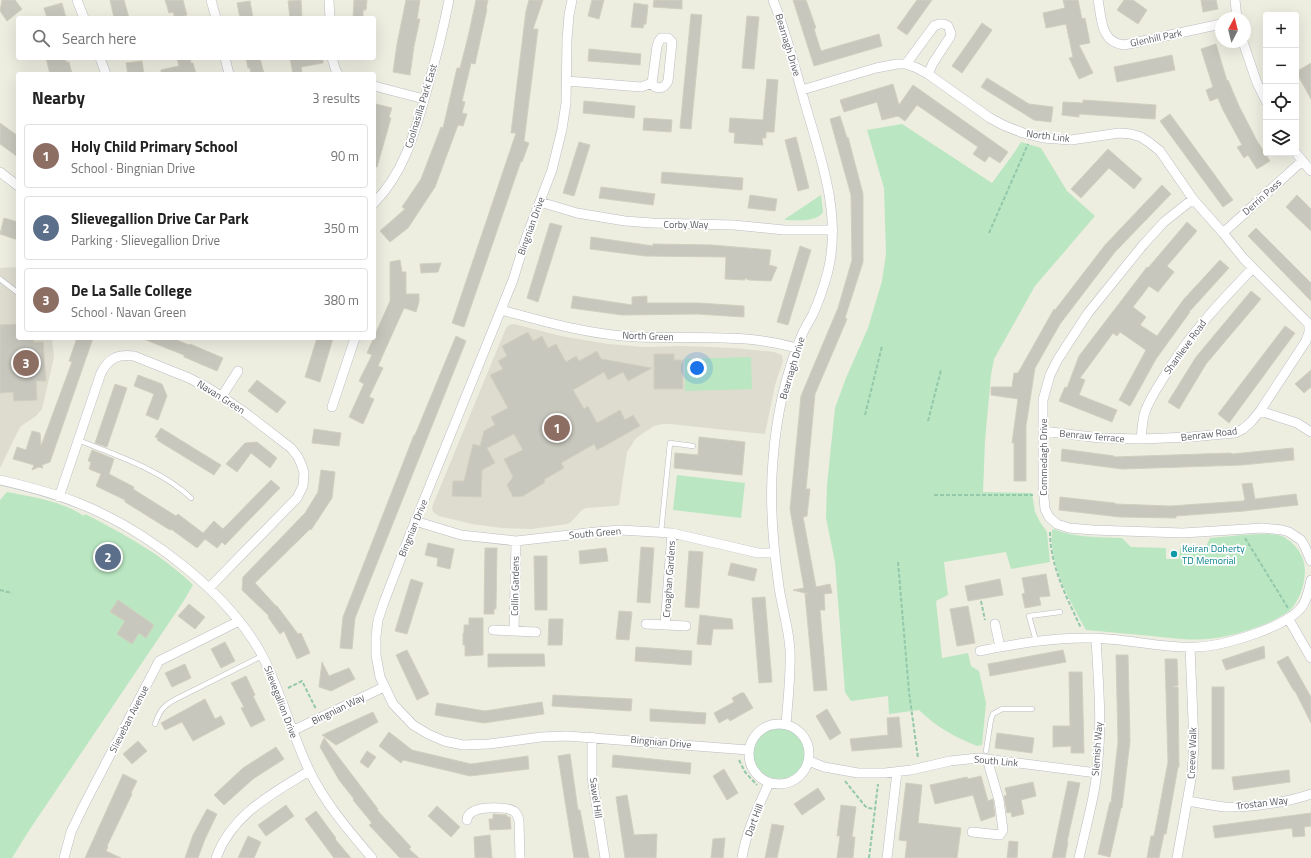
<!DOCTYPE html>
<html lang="en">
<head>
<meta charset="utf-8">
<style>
	:root { --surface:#fff; --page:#f6f6f6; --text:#222; --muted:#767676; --line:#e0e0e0; --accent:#d93025 }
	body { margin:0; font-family:"Titillium Web",sans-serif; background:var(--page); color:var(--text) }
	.controls { position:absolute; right:12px; top:12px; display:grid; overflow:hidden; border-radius:4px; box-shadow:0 4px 16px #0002 }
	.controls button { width:36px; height:36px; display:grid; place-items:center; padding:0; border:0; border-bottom:1px solid var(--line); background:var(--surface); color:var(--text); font:20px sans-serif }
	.compass { position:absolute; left:1215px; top:12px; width:36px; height:36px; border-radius:50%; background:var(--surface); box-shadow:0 4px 16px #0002; rotate:7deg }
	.you { position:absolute; left:697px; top:368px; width:14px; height:14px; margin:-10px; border:3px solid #fff; border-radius:50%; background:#1a73e8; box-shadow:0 0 0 6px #1a73e833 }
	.badge { display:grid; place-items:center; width:26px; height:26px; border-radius:50%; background:var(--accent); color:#fff; font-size:13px; font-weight:700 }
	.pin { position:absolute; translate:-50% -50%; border:2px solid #fff; box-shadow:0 1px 4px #0006 }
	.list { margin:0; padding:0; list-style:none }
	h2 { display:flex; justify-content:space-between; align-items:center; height:52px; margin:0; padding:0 16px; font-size:17px }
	h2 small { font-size:13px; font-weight:400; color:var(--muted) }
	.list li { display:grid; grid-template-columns:26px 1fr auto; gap:12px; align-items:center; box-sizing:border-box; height:64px; margin:0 8px 8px; padding:0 8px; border:1px solid var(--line); border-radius:4px }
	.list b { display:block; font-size:15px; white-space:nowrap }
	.list p { margin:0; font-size:13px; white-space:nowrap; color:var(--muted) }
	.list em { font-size:13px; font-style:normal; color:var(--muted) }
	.icon { flex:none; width:22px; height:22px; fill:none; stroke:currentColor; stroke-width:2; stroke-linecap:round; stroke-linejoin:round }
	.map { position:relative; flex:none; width:1311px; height:858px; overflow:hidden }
	.search { position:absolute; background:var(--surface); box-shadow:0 4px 16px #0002; left:16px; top:16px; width:360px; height:44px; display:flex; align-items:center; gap:10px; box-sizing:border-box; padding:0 14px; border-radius:4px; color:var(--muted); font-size:15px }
	.panel { position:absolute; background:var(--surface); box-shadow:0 4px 16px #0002; left:16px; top:72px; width:360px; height:268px; border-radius:4px }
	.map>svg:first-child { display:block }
	.education { fill:#dddccf }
	.green { fill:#bae7c2 }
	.building { fill:#c8c7bd; stroke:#d2cfbe }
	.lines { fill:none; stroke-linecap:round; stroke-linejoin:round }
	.service-casing { stroke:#bbbdc3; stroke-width:5.5 }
	.minor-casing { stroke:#bbbdc3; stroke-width:10 }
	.path { stroke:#93c8ab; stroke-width:2; stroke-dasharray:4 2; stroke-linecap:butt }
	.service { stroke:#fff; stroke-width:4.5 }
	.minor { stroke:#fff; stroke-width:9 }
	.culture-dot { fill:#0f9aa8; stroke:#fff; stroke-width:1.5 }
	.labels { text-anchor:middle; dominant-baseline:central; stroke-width:3.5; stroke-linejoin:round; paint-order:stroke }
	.street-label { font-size:10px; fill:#595c63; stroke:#fff }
	.culture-label { font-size:10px; fill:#0d838f; stroke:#fff; text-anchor:start }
</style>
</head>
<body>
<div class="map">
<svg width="1311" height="858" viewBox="0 0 1311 858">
	<rect width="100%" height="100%" fill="#edede0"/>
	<path class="education" d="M18 267V338H52L54 357 42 409 36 416 21 426 17 433 0 468V268Z
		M514 324 561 336 608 344 645 347 685 346 733 348 774 352 782 355 783 361 775 385 765 434 670 424H663L654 426 636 438 627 452 619 505 615 506 586 508 582 510 571 522 567 524 532 529 502 528 472 524 439 516 433 512 432 507 506 328 509 325Z"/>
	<path class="green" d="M902 124 992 183 1014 153 1021 142 1041 148 1067 191 1095 216 1035 286 994 359 991 375 985 441 983 492 1032 493 1035 512 1040 522 1047 532 1050 562 1011 569 1006 552 944 562 948 595 936 601 942 658 968 653 971 666 979 671 986 703 982 745 977 746C955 737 936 727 919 710L889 714 888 696 851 701 845 692 835 562 826 518 827 485 835 408 846 378 868 328 882 281 886 254 884 188 867 130Z
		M821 195 823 212C816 223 796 220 785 220V219Z
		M751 357 752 389 685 391V359Z
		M677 475 745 483 741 518 673 510Z
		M7 492C32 497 62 501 84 516L85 514C122 533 163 555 193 585L183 602 28 832 12 858H0V500Z
		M1054 529C1074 538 1100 537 1122 538L1131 547 1166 548V559H1179L1180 548H1205L1210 538C1227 537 1268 531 1282 536 1285 537 1287 540 1290 541 1294 545 1299 550 1301 555 1310 570 1302 600 1289 611 1274 622 1246 632 1227 636 1200 642 1180 639 1152 636 1130 634 1108 632 1086 630 1069 599 1049 566 1052 530Z
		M753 753a26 26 0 1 1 52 0a26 26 0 1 1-52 0Z"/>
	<path class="building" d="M2 0H15L22 9 7 21 0 11Z
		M110 0H124L129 18H114Z
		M165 0H183L187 15 175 18 173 12 169 13Z
		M301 0 302 18H290L288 1Z
		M354 0H367L366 10H363V18H353Z
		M406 0H420L417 19H420L414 46 410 75 393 72 397 44Z
		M476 0H488L486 9H487L475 64 471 63 462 101 465 102 462 113 467 114 463 126 458 125 435 187 408 228 390 242 380 231 405 209 402 207 421 179 441 127 443 128 457 68H460L468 37Z
		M529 0H543L533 29H538L524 141 529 143 522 162 521 161 464 327 452 323 516 133H511L526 11Z
		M592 0H604L599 19 588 16Z
		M654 0H682V9L653 7Z
		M793 0H806L816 28 814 29 821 51 879 34 882 46 814 66Z
		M917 0H932L907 35 897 28Z
		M1063 0H1078L1082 19 1085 18 1090 43 1079 45 1093 73 1079 79 1069 58 1073 57 1066 24 1046 28 1043 13 1065 8Z
		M1124 0H1133L1147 10 1138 24 1117 10Z
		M1201 0H1216L1218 9 1203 12Z
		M250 1 253 18H240L237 3Z
		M62 3 66 18H47L44 8Z
		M634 3 648 5 646 24H644L643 28 631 27Z
		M691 14 702 15 691 129 680 128Z
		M747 16 759 17 754 69 742 68Z
		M982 23 992 30 962 73 952 66Z
		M1216 44 1227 81 1228 80 1239 106 1257 141 1270 161 1257 169 1248 155 1244 158 1237 147 1242 145 1223 110 1218 98 1210 101 1206 90 1213 87 1201 49Z
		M589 49 641 54 640 65 588 61Z
		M1172 55 1175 70 1117 82 1114 67Z
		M46 58H65L66 62H69L72 74H50Z
		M177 58H190L191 63H193L196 74H161V70L179 66Z
		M246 58H260L264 74H251L250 68H248Z
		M290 58H323V63L301 67 302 73 293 74Z
		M142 61 144 74H128L126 63Z
		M1311 63V99L1296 72Z
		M987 78 1029 104 1053 107 1051 122 1034 120 981 87Z
		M767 79 778 80 774 132H766V138H762L763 145 734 143 735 133 729 132 730 118 763 120Z
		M893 84 899 105 913 85 1008 152 1000 163 989 156 985 162 973 154 978 147 917 105 905 121 898 116 882 120 877 102 844 112 840 100Z
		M1083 100 1156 105 1155 119 1079 114V117L1062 115 1063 102 1083 103Z
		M584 101 635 106 634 118 583 113Z
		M376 104 392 108 389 117 391 118 377 167H374V111Z
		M1170 114 1233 200 1223 207 1160 121Z
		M840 116 847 138 848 137 863 194V262L845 318 847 319 815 394 806 489H810L807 516 803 517 816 587 830 584 832 593 824 594 825 610H820L827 690 814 691 805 594H808L793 590 804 588 790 509 801 396 838 308 852 260 851 195 830 119Z
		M644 118 672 120 671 132 643 130Z
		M0 123 18 136V157L0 144Z
		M796 137 809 188 798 191 785 140Z
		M579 142 590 145 574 196 563 193Z
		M1108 149 1142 179 1134 189 1109 168 1081 198 1071 189Z
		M662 172 743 178 742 190 661 183Z
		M1162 185 1171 194 1115 252 1060 324 1035 368 1026 426V481H1014V443H1012L1018 399 991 395V387H1012L1014 373H1018L1054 309 1055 310 1105 245Z
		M601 187 655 194 653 205 599 198Z
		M750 195 777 199 775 211 748 208Z
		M1297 195 1311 209V231L1286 207Z
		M4 218 18 222V240L0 234Z
		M1187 222 1197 231 1167 266 1174 272 1158 292 1149 286 1133 307 1146 317 1140 325 1157 336 1184 299 1220 260 1229 268 1189 312H1190L1156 359 1130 406 1119 400 1146 350 1120 332 1117 336 1113 333 1080 378 1085 380 1079 395 1117 410 1112 422 1059 401 1065 387 1067 388 1079 356 1147 267 1148 268Z
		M550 223 562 226 538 302 527 298Z
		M1256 228 1311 283V301L1248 236Z
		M591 237 653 246V244L712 245 771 250 769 265 777 267 771 281 749 280 745 278V280L725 279 726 257 645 256 590 249Z
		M800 246 811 250 788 325 777 322Z
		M400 260 402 272H406V294H419V302L416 312 404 308 390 339 378 366 383 368 369 397 374 399 363 424 349 417 364 384 359 381 372 355 367 353 390 301V262Z
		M441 263 438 272 421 273 420 264Z
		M1251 291 1261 299 1206 364 1179 409 1168 402 1196 357Z
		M573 296 632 305V297L647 296V303H699L744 306V317L697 314 622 315 571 308Z
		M18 324V338H33L34 342H43L46 381H36L37 400 14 401 13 392 0 393V325Z
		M1285 326 1295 333 1229 423 1218 414Z
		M528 332 533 341 542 336 548 348 556 344 566 362 576 356 579 361 597 351 601 359 652 368 628 381 623 372 608 380 604 372 573 390 584 409 588 406 597 423 620 410 625 420 633 415 640 426 597 450 594 444 561 463 564 468 545 479 544 483 523 496 513 497 507 485 513 477 504 459 523 450 514 434 487 448 495 463 482 470 481 497 452 496 453 481H464L473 444 480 446 484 431 495 425 491 417 508 408 490 375 503 369 498 361 507 356 502 346Z
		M456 336 466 341 355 618 352 649 340 648 343 617 414 435H415Z
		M77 338H93L50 462 42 465 43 468 39 467 32 470 34 465 13 459 17 447 26 450 32 431 40 433 41 446 72 362 69 361Z
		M141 338H172L189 345 190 344 223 358 217 371 184 357V355Z
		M317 338H333L320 382 305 377Z
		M654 354H674V360H682L683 389H654Z
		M1311 370V387L1304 393 1295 384Z
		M138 375 162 384 167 396 158 420 146 415 154 394 134 386Z
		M257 380 286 402 277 413 248 391Z
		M115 384 127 388 107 447 95 443Z
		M161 428 221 465 214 475 157 440 158 438 155 437Z
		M314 429 341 433 339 446 312 443Z
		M699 437 745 442 742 475 674 468 675 453 698 455Z
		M257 442 277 458 270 468 251 453 237 472 226 464 245 443Z
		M1293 448 1294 460 1242 465 1122 469 1061 461 1062 449 1114 456V457L1231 453 1232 454Z
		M92 450 114 459 109 474 134 487 133 489 176 516 178 514 203 533 214 521 223 529 271 480 280 488 225 545 222 542 217 548 205 539 197 548 171 529 170 530 125 502V500L96 486 101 474 89 469 91 462 88 461Z
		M321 470 335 472 332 498 311 530 310 529 255 583 276 606H277L298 634 301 633 310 653 297 659 284 631 280 634 268 617 269 616 242 590 243 577 305 513 318 492Z
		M1252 483 1255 499 1296 494 1298 505 1244 511 1176 516V518L1120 517 1059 510 1060 497 1105 502 1115 503V504L1143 505 1170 506 1243 501 1245 500 1242 484Z
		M428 543 454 549 450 569 437 566 438 558 425 555Z
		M641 547 654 548 650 603 637 602Z
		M485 548H497L496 609H494V614H484Z
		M606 548 608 561 580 564 579 551Z
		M689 551 703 552 699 608 685 607Z
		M534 556H547V610H535Z
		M731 563 757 569 754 581 728 575Z
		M1046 574 1050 596 1039 597 1041 605 1025 608 1022 594 1025 593 1022 578Z
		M411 579 423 583 407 634 395 631Z
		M1000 579 1003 595 968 601 965 586Z
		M765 597 772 682 759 683 752 598Z
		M118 600 154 625 146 638 139 633 132 644 117 634 125 621 110 612Z
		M189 604 205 617 195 629 178 616Z
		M968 606 975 643 957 646 950 609Z
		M619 611 632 612 629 640 616 639Z
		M700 615 732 619 733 629H713L711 645 697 644Z
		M469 618H483V655L465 656V645H463V633H464V625H469Z
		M549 619H563L562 645H548Z
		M225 642 235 661 221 668 211 649Z
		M1264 646 1265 658 1226 670 1222 660Z
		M636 647 692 651 691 665 635 661Z
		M407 650 429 694 417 700 396 655Z
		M1063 650 1066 662 990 676 988 664Z
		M488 654H544L545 666 488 667Z
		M1116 655H1128L1130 741 1122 808H1121L1110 857 1098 854 1110 802 1111 803 1118 742Z
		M1288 656 1311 697V723L1295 691H1294L1277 662Z
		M1165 659H1177L1178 685 1172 687H1178L1179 767H1178L1166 834H1164L1159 858H1147L1151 836H1154L1168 762Z
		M322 662 329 676 349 668 355 679 331 691 319 687Z
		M185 664 191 678 172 687 165 673Z
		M1069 672H1082L1084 753H1071V746L1053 747V726H1070Z
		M246 676 255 695 253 696 265 720 251 727 241 708 244 707 231 683Z
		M1212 687H1224V769H1212Z
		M741 693H744L753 708 730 721 728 718 719 723 714 713 734 702 732 698Z
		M553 695 632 699 631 711 552 706Z
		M205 699 215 719 221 716 225 724 193 741 182 722 165 730 161 723Z
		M542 702 544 714 484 723 435 715 437 703 485 711Z
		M650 709 706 713 705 724 650 721Z
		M827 709 841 733 830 740 816 716Z
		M373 712 378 722 336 745 322 735Z
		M899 717 902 747 852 751 850 739 888 735 887 718Z
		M389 732 412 750 471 764 528 756 529 769 470 776 403 760 401 763 379 746Z
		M997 733 1034 738 1032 753 995 748Z
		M324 738 378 809 377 810 411 847 409 849 419 858H400L369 825 372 823 353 800 354 799 339 780 320 747Z
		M138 741 147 751 132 764 123 754Z
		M276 747 284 759 253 779 224 805 214 795 243 768Z
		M367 751 376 757 368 768 360 762Z
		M570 754 578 810H580L589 858H574L558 756Z
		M613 755 691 763 690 774 612 767Z
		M724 769 738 793 727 800 713 776Z
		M1289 770 1290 782 1234 790 1232 777Z
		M123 774 137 781 131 793 132 794 107 846 108 847 106 851 121 858H85Z
		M981 776 988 801 993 799 995 816 981 821 973 795 935 804 930 785 967 777 968 779Z
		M1068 781 1080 783 1067 842H1068L1065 858H1052Z
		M1033 782 1036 796 1021 800 1024 814 1012 817 1011 812 1007 813 1004 796 1007 795 1005 788Z
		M906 783 922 785 918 823 961 828 957 858H905L907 841 899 840Z
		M818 788 825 799 802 815 794 804Z
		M627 795 634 835 657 834 656 858H625L616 797Z
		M286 805 294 816 266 836 258 825Z
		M841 805 856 807 852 837H855L853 858H837L840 836H837Z
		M437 806 460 827 451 837 428 816Z
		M207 809 217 814 205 839 198 858H185L193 835Z
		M316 811 336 838 335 839 351 858H334L305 819Z
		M1311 813V826L1304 827 1305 836 1293 837 1292 828 1215 838 1213 826Z
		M493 814 505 815H507V817H510L511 829 490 830 489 819H493Z
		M772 824 784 826 777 858H765Z
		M490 835 492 858H475L474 837Z
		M248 836 261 842 254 858H238Z
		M725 838 723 858H711L713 839Z
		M1009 841 1018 842 1017 858H1007Z"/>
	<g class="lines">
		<g class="service-casing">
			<path id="service" d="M0 279 18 293
				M78 440C115 455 162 470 191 498
				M661 532 670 443 693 446
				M1036 641 1029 616 1060 612
				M155 724C160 710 163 706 176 699L262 656
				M986 751 991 719 993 714 1002 709H1032"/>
		</g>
		<g class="minor-casing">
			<path id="minor" d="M77 0 84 18
				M211 0 216 18
				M329 0 330 18
				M572 0 569 15 567 39 566 103 562 129 552 170 527 235 513 280 409 537 384 602 378 620 376 636V655L380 677 393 704 413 725 428 734 444 741 463 745 489 744 541 737 567 736 748 750
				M773 0C786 32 795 67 804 100 820 156 842 213 828 271 824 286 819 301 813 314 809 322 804 329 801 337 785 376 776 419 773 460 769 503 773 545 779 587 782 608 789 629 790 650 791 675 788 699 786 724
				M1098 0C1102 19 1100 42 1124 45L1221 24
				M1235 0 1237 18
				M661 38H668L672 42 668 81C665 87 661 89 655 87L652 83 657 46 659 41Z
				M1243 42 1257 83 1266 101
				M100 58 106 74
				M225 58 229 74
				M332 58 336 71 338 74
				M906 64 934 26 939 24H944L948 26 951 33 950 37 933 63 928 74
				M567 81 641 87 652 83
				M374 86 424 99
				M802 90 876 68 897 64H906L917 68 928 74 990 118 1003 125 1023 133 1043 138 1071 140 1119 133 1131 134 1141 137 1150 143 1160 151 1193 199 1223 233 1244 259 1309 324V332L1306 341 1260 411 1251 422 1243 429 1235 433 1190 437 1141 439 1100 438 1043 431
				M1296 153 1311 171
				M0 172 18 186
				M1193 199 1164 222 1143 245 1088 313 1058 359 1050 375 1043 400V486L1045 509 1049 517 1057 524 1069 528 1093 530 1183 533 1263 528 1282 530 1289 532 1301 540 1305 547 1311 561
				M540 202 577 213 625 221 652 223 734 225 784 230H833
				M374 203C404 173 415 132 426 93 435 62 443 31 449 0
				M1223 233 1302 161
				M501 310C546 322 590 335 637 337 691 339 744 333 797 348
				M222 396 238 371
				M332 407 355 338
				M1260 411 1297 423 1311 432
				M1141 439C1142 431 1142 421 1145 412 1149 400 1157 388 1164 377 1188 336 1220 302 1253 268
				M0 480C26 486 53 493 78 503 145 529 228 592 262 655 281 692 291 732 309 770 324 802 349 831 372 858
				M59 497 101 373C109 358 117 354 134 356L189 378 210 389 243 411 291 448 298 457 302 466 304 473 303 486 297 498 209 588
				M415 521 461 535 516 541 596 532 620 530 672 533 758 553H774
				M1288 618 1311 658
				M646 624 686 626
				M995 624 1000 647
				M665 625 672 533
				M493 630 536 632
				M514 631 516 541
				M980 651C1015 644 1049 638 1085 638 1123 637 1160 649 1197 647 1223 646 1284 628 1301 608 1307 601 1309 589 1311 580
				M749 754a30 30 0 1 1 60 0a30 30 0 1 1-60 0Z
				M292 731 384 687
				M592 737V777L605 858
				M809 761 824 767 858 773H885L911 770 950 761 978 758 1097 773
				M1188 801C1201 803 1213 806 1225 807 1248 808 1290 802 1311 794
				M467 820C467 816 470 813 474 811 481 807 508 806 515 812 517 814 518 817 519 820L520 858
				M972 832 1000 835 1003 830 999 800 987 759
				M64 858 71 832 83 807 159 661 239 621
				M216 858C232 814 272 794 309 771
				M742 858C746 832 758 807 769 783
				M887 858 897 772
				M1079 858C1086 826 1096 793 1098 760 1102 719 1098 678 1096 638
				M1177 858 1192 774 1194 744 1190 647"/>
		</g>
		<path class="path" d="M989 233 1028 144
			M865 415 882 346
			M928 421 941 370
			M934 495H1033
			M1050 532C1050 566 1067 598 1081 628
			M1245 538 1288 608
			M898 562 909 692 918 758
			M0 590 12 593
			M981 601 985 620
			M288 688 302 681 316 709
			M739 760 745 772 757 785
			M845 781 865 806 868 808 875 809
			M869 858 878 784"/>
		<use href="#service" class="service"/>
		<use href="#minor" class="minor"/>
	</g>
	<circle class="culture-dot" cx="1174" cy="554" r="4"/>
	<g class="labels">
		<g class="street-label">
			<text transform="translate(1156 38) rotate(-12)">Glenhill Park</text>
			<text transform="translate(788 45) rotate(73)">Bearnagh Drive</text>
			<text transform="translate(421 106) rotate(-73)">Coolnasilla Park East</text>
			<text transform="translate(1048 136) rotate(7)">North Link</text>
			<text transform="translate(1262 197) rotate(-42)">Derrin Pass</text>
			<text x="686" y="224">Corby Way</text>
			<text transform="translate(531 226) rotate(-70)">Bingnian Drive</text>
			<text transform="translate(648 336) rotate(2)">North Green</text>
			<text transform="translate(1185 347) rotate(-54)">Shanlieve Road</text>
			<text transform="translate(792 368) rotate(-73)">Bearnagh Drive</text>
			<text transform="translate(221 397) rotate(32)">Navan Green</text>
			<text transform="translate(1209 434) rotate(-7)">Benraw Road</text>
			<text transform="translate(1092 436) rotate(5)">Benraw Terrace</text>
			<text transform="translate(1043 457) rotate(-90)">Commedagh Drive</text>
			<text transform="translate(413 528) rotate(-68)">Bingnian Drive</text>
			<text transform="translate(595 533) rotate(-5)">South Green</text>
			<text transform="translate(669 579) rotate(-86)">Croaghan Gardens</text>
			<text transform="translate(515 586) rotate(-89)">Collin Gardens</text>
			<text transform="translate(281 702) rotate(69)">Slievegallion Drive</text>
			<text transform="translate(338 709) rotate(-26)">Bingnian Way</text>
			<text transform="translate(129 719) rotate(-63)">Slieveban Avenue</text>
			<text transform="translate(661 742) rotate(5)">Bingnian Drive</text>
			<text transform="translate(1097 749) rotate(-86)">Slemish Way</text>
			<text transform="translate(1192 753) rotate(-88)">Creeve Walk</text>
			<text transform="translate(996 761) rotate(5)">South Link</text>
			<text transform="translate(596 798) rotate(82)">Sawel Hill</text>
			<text transform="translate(1262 803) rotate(-7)">Trostan Way</text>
			<text transform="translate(754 820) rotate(-69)">Dart Hill</text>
		</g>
		<g class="culture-label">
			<text x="1182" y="548">Keiran Doherty<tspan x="1182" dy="12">TD Memorial</tspan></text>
		</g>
	</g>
</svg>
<div class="controls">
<button>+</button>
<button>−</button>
<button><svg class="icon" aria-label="locate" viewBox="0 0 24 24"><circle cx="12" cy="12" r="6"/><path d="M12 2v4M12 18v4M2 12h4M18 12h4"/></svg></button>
<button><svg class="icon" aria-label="layers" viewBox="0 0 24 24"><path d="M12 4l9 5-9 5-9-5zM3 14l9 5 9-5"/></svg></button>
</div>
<svg class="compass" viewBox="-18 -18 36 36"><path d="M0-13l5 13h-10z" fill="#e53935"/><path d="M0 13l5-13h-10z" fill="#767676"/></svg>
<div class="you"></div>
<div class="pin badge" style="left:557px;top:428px;background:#8d6e63">1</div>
<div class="pin badge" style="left:108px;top:557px;background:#5c6f8a">2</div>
<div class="pin badge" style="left:26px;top:363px;background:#8d6e63">3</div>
<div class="search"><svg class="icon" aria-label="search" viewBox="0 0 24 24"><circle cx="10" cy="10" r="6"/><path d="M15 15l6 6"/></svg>Search here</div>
<section class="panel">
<h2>Nearby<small>3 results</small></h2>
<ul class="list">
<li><span class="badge" style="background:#8d6e63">1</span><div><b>Holy Child Primary School</b><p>School · Bingnian Drive</p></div><em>90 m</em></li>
<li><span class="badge" style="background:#5c6f8a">2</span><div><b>Slievegallion Drive Car Park</b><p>Parking · Slievegallion Drive</p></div><em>350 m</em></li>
<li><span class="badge" style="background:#8d6e63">3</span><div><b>De La Salle College</b><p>School · Navan Green</p></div><em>380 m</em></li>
</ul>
</section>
</div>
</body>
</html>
